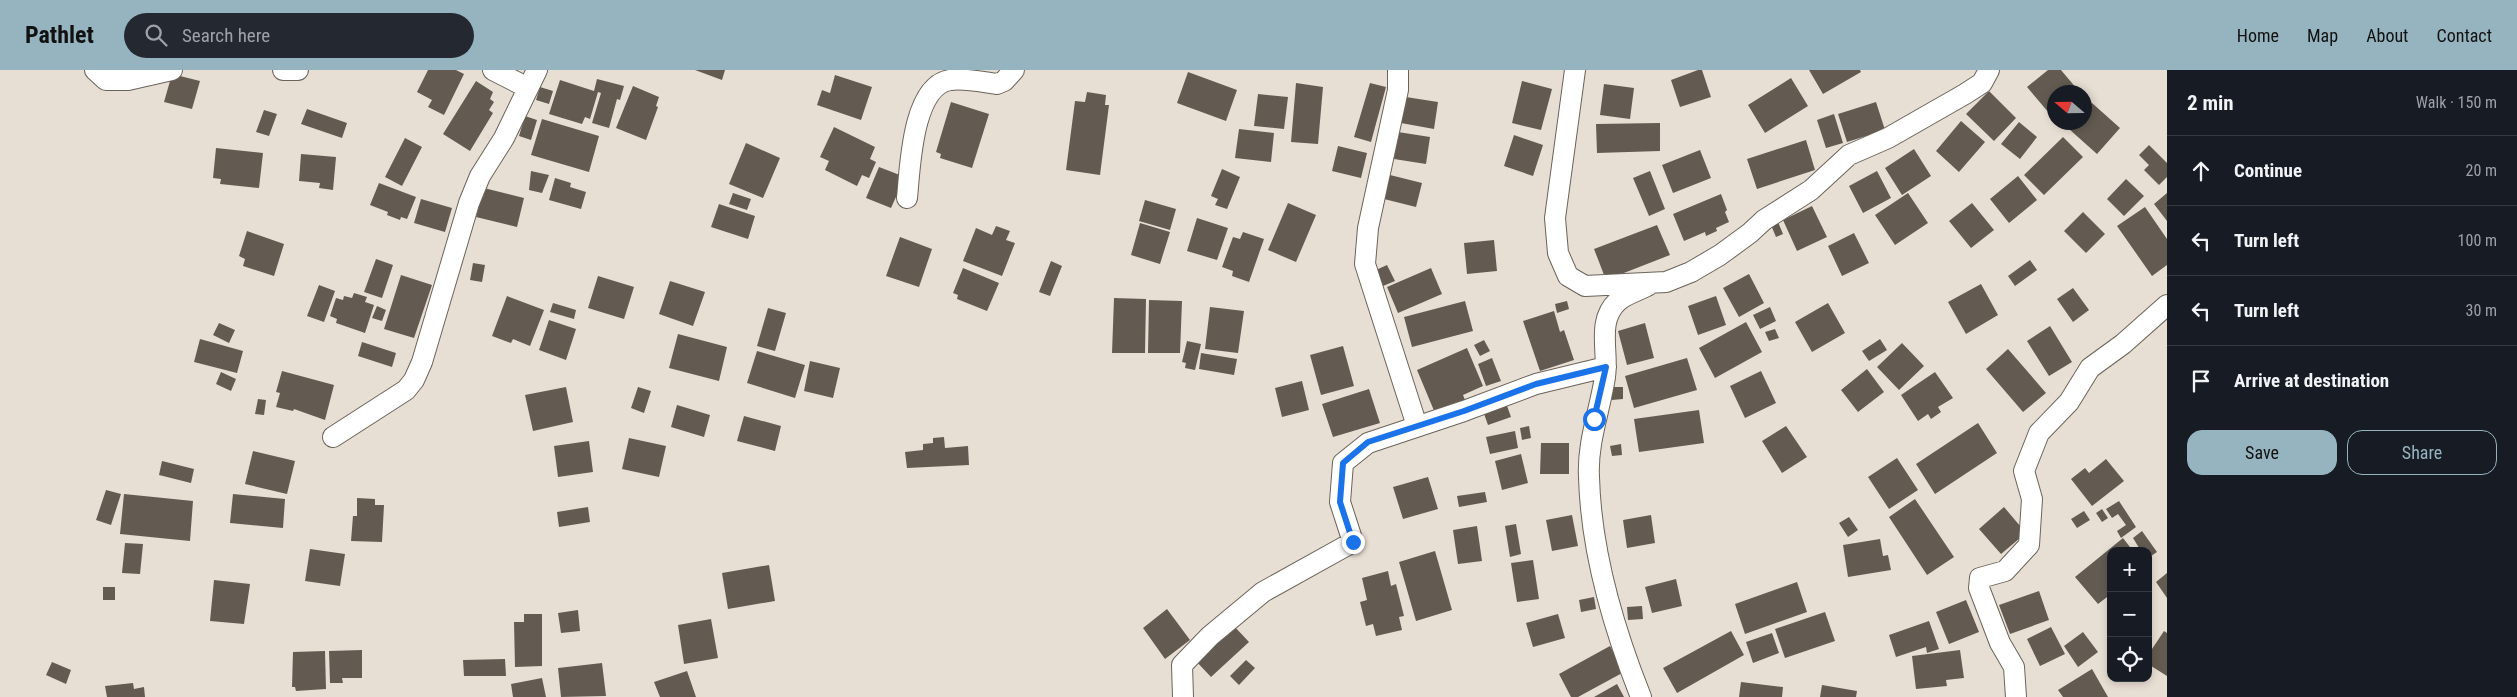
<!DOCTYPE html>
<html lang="en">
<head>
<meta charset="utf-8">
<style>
	:root { --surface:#171b24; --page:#242831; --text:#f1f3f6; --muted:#9ea1a6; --line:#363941; --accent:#96b4bf }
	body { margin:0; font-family:"Roboto Condensed",sans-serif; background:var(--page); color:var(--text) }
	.controls { position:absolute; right:15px; bottom:15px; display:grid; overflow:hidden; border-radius:10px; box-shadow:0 2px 8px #0003 }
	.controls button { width:45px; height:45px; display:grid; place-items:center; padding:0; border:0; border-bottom:1px solid var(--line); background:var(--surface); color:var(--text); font:25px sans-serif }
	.compass { position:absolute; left:2047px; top:15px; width:45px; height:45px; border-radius:50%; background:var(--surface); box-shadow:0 2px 8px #0003; rotate:290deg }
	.stop { position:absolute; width:15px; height:15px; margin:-11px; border:4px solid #1a73e8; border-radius:50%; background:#fff }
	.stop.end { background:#1a73e8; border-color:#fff; box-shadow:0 1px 5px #0008 }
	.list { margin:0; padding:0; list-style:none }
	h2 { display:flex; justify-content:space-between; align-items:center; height:65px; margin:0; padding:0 20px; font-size:21px }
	h2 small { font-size:16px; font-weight:400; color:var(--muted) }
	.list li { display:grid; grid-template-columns:32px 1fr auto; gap:15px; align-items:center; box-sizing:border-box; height:70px; padding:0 20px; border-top:1px solid var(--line) }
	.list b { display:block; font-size:19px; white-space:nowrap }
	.list em { font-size:16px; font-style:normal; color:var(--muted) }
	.actions { display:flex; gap:10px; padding:15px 20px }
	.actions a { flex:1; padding:11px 0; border:1px solid var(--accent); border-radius:15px; text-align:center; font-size:18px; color:var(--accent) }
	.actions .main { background:var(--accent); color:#111 }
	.icon { flex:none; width:28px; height:28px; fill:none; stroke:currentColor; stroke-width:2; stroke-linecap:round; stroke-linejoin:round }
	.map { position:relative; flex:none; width:2167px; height:627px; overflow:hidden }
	header { display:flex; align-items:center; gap:30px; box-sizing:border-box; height:70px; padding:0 25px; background:var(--accent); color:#111 }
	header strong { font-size:24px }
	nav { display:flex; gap:28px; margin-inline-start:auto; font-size:18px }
	.search { width:350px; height:45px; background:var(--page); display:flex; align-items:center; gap:12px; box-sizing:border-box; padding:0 18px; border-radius:28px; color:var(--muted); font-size:19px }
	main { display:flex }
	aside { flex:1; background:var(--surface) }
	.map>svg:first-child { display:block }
	.building { fill:#635b51 }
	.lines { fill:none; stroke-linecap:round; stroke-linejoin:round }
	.minor-casing { stroke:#6b6359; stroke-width:22 }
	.minor { stroke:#fff; stroke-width:20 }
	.route { stroke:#1a73e8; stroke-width:6 }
</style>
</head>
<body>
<header>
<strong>Pathlet</strong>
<div class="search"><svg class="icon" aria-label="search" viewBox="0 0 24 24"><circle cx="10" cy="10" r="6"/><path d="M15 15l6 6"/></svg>Search here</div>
<nav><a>Home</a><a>Map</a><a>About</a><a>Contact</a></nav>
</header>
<main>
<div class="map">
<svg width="2167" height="627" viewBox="0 0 2167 627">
	<rect width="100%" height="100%" fill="#e8dfd4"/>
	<path class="building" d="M428 0H456L464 4 444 45 428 37 432 30 417 22Z
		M695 0H725L722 10Z
		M1698 0H1702L1711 27 1680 37 1671 10Z
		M1809 0H1860L1861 2 1823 24Z
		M2048 0H2061L2077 19 2073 22H2054V38L2049 43 2027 17Z
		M1188 2 1237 20 1226 51 1177 33Z
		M172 4 200 11 192 39 164 32Z
		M835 5 872 17 861 50 817 35 822 20 830 23Z
		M1791 8 1808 36 1765 63 1748 35Z
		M597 9 624 16 620 30 617 29 609 58 592 53 601 23 598 22 590 49 585 47 582 54 549 44 560 10 594 21Z
		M476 11 493 22 490 29 494 32 489 40 493 43 470 81 443 64Z
		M1522 11 1552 19 1541 60 1512 53Z
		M1296 13 1323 17 1318 74 1291 72Z
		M1370 13 1386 17 1371 72 1354 67Z
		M1604 14 1634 18 1630 49 1600 45Z
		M633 16 659 27 656 36 658 37 646 70 616 58Z
		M540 17 553 21 549 34 536 30Z
		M1989 21 2016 48 1994 71 1966 44Z
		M1087 22 1106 25 1105 35H1109L1100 105 1066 100 1075 31 1085 32Z
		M1258 24 1288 27 1284 59 1254 56Z
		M1406 27 1438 32 1434 59 1401 53Z
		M951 32 989 44 972 98 940 88 941 84 936 82Z
		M1876 32 1885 60 1847 72 1838 44Z
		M2092 33 2120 58 2097 84 2069 59 2075 52H2084V41Z
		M307 39 347 53 342 68 301 54Z
		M264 40 277 44 269 66 256 62Z
		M1834 44 1843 73 1826 78 1817 50Z
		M525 46 537 50 531 70 519 66Z
		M542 49 599 66 589 102 531 85Z
		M1961 51 1985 72 1959 102 1936 81Z
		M2019 52 2037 67 2020 89 2001 74Z
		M1660 53V81L1597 83 1596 54Z
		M834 57 875 77 870 89 876 92 869 108 862 105 857 116 825 100 829 91 820 87Z
		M1239 59 1274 63 1271 92 1235 88Z
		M1398 62 1430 67 1426 94 1394 89Z
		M1514 65 1543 75 1533 106 1504 96Z
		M2063 67 2083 87 2044 125 2024 105Z
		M405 68 422 77 402 116 385 107Z
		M1806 70 1815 100 1757 119 1747 89Z
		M746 73 780 88 763 128 729 114Z
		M2149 75 2167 93V107L2159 115 2144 100 2149 95 2139 85Z
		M1338 76 1367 83 1361 108 1332 101Z
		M216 78 263 83 259 118 220 114 221 109 213 108Z
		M1914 79 1931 106 1902 125 1885 98Z
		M1700 80 1711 108 1673 123 1662 95Z
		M301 84 336 87 333 120 319 118 320 113 299 111Z
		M879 97 905 107 891 138 866 128Z
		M1222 99 1240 107 1227 139 1215 135 1218 129 1211 126Z
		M531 101 549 105 542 123 529 120Z
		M1650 101 1665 139 1649 146 1633 108Z
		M1877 101 1891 128 1863 143 1849 116Z
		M1390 105 1422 113 1416 137 1384 129Z
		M2018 106 2037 130 2009 153 1990 129Z
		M555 108 571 113 570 117 586 122 581 139 549 130Z
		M2126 109 2144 126 2124 146 2107 129Z
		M379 113 416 127 407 149 401 147 400 150 387 145 388 142 370 135Z
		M484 118 524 128 517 157 476 147Z
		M733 123 751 129 747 140 729 134Z
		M1908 123 1928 153 1895 175 1875 145Z
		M2167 123V151L2154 134Z
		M1721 124 1727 140 1725 142 1729 152 1716 158 1717 161 1706 166 1705 162 1684 171 1673 144Z
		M421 129 452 138 445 162 414 153Z
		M1145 130 1176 139 1170 160 1139 151Z
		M1288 133 1316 145 1296 192 1268 180Z
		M1972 133 1994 160 1971 178 1949 151Z
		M719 134 755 146 748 169 711 157Z
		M1812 136 1827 167 1797 181 1783 150Z
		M2145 137 2167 169V195L2152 206 2117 156Z
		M2083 142 2105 164 2086 183 2064 161Z
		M1197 148 1228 158 1217 190 1187 181Z
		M1778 152 1783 164 1776 167 1771 155Z
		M1140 153 1170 162 1160 194 1131 185Z
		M1657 155 1670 185 1606 210 1594 179Z
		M996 156 1010 161 1006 170 1015 173 1002 206 963 191 976 158 992 165Z
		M247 161 284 174 274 206 243 196 245 189 239 186Z
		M1243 162 1264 169 1249 212 1232 206 1233 201 1222 197 1233 167 1240 169Z
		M1854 163 1869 193 1842 206 1828 176Z
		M900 167 932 179 919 217 886 206Z
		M1494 170 1497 201 1467 204 1464 173Z
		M376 189 393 195 382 228 364 222Z
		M2030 190 2037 200 2015 216 2008 206Z
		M1051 191 1062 196 1050 226 1039 222Z
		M473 193 485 195 482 212 470 210Z
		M1387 195 1395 211 1383 216 1376 200Z
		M963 198 999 213 987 241 957 229 958 225 953 223Z
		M1431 198 1442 224 1398 243 1387 217Z
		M1749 204 1764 233 1739 247 1723 218Z
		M401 205 432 215 414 268 384 259Z
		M598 206 634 217 624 249 588 238Z
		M670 211 705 222 693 256 659 244Z
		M1981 214 1998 245 1966 264 1948 232Z
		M319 215 335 221 324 252 307 246Z
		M2073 218 2089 240 2073 252 2057 229Z
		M354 223 367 227 365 232 374 235 365 263 336 253 337 249 330 246 336 228 343 230 344 226 352 228Z
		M507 226 544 240 530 276 513 269 511 273 492 266Z
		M1716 226 1726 255 1698 265 1688 236Z
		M1114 228 1146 229 1145 283H1112Z
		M1149 230 1182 231 1180 283H1148Z
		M1465 231 1473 261 1412 277 1404 247Z
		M1567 231 1569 239 1557 243 1555 234Z
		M553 233 576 240 574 249 550 242Z
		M1828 233 1845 263 1812 282 1795 252Z
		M377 236 386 240 382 251 372 248Z
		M1210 237 1244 241 1238 283 1205 279Z
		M1770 237 1776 251 1760 259 1753 245Z
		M768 238 786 243 775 281 757 276Z
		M1554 241 1560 262 1564 260 1574 290 1540 301 1523 251Z
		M549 250 576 259 566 290 539 280Z
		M1746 252 1762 282 1715 308 1699 278Z
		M219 253 235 260 229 273 213 265Z
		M1645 253 1654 288 1627 295 1618 261Z
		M2050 256 2072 292 2049 306 2027 271Z
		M1775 259 1779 268 1769 271 1765 262Z
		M678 264 727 277 719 311 669 298Z
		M200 269 243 281 237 303 194 292Z
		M1880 269 1887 280 1869 291 1862 281Z
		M1484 270 1490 281 1480 286 1474 275Z
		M1187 271 1201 274 1195 300 1185 298 1186 293 1182 292Z
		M362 272 396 283 392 297 358 286Z
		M1902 273 1924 296 1899 320 1877 297Z
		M1343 276 1354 316 1321 325 1310 285Z
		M1467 278 1483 316 1463 325 1465 330 1435 343 1417 300Z
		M2008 279 2046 323 2023 342 1986 299Z
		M757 281 805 295 795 328 747 313Z
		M1201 283 1237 289 1234 305 1199 299Z
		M1492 288 1501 311 1486 316 1478 294Z
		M1687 288 1697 320 1634 338 1625 306Z
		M810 291 840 298 833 328 804 321Z
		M1867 299 1884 322 1858 342 1841 320Z
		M282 301 334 315 325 350 294 339 293 341 276 337 280 323 276 322Z
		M1761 301 1776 333 1745 348 1730 316Z
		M221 302 236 309 231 321 216 314Z
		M1935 302 1953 328 1938 337 1941 342 1931 349 1928 344 1918 351 1901 325Z
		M1302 311 1309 340 1282 347 1275 318Z
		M566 317 573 352 533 361 525 325Z
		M638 317 651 321 644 343 631 338Z
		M1612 317H1623V329L1612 330Z
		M1369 319 1380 353 1333 367 1322 334Z
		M258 329 266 330 264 345 255 344Z
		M1506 333 1511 347 1488 355 1483 341Z
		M677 335 710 345 704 367 671 357Z
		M1699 340 1704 373 1639 382 1634 349Z
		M744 346 781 356 775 381 737 371Z
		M1978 353 1997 383 1935 424 1916 394Z
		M1529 356 1531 368 1522 370 1520 358Z
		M1786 356 1807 387 1782 403 1762 371Z
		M1515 361 1518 378 1490 384 1486 367Z
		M944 367 945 378 968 376 969 395 907 398 905 382 923 380V374L933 373V368Z
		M629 368 666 376 659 407 622 399Z
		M589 371 593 402 558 407 554 376Z
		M1541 373H1569V404H1540Z
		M1621 374 1622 385 1612 386 1610 376Z
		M253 381 295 391 287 424 245 414Z
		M1521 384 1528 413 1502 420 1495 391Z
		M1897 388 1918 420 1889 439 1868 407Z
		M2106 389 2124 411 2092 436 2071 409 2085 398 2089 403Z
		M162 391 194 399 191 413 159 405Z
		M1428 407 1438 439 1403 449 1393 417Z
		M106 420 121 424 111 455 96 450Z
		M1485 422 1487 432 1459 437 1457 426Z
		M124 424 193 431 190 471 120 464Z
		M233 424 285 429 283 458 230 453Z
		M357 428 375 429V435H384L382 472 351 471 353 446H357Z
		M1915 429 1954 487 1927 505 1889 447Z
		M2119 431 2136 457 2121 468 2117 461 2126 455 2118 444 2112 448 2106 439Z
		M588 437 590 452 559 457 557 442Z
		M2004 437 2026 463 2001 484 1979 459Z
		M2102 439 2108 448 2102 452 2096 443Z
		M2084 441 2090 450 2077 458 2071 449Z
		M1572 445 1578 476 1552 481 1546 450Z
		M1651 445 1655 473 1627 478 1623 450Z
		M1849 447 1858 460 1848 467 1839 453Z
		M1516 454 1521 484 1510 487 1505 456Z
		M1477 456 1482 491 1458 494 1453 460Z
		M2142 461 2157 482 2148 488V481H2141L2133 468Z
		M2123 468 2133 481H2111V524L2098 534 2075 507Z
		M1880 469 1883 486 1888 485 1891 500 1848 507 1843 475Z
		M125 473 143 474 140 504 122 503Z
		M310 479 345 484 340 516 305 511Z
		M1435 481 1452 540 1416 551 1399 492Z
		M1533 490 1539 529 1517 532 1511 493Z
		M769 495 775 531 728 539 722 503Z
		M1388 501 1391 516 1396 514 1404 546 1399 547 1402 560 1376 566 1373 554 1366 556 1360 532 1367 530 1362 508Z
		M2167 503V528L2156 512Z
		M1676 509 1682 536 1652 543 1645 517Z
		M214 510 250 514 244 554 210 551Z
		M1797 512 1807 542 1745 564 1735 534Z
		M103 517H115V530H103Z
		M2039 521 2049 550 2010 564 1999 535Z
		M1594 527 1596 539 1581 542 1579 530Z
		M1966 530 1979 562 1949 574 1936 542Z
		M1642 536 1643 549 1628 550 1627 537Z
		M1167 539 1190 570 1165 589 1143 558Z
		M578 540 580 561 561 563 558 543Z
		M1825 542 1835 571 1785 588 1775 559Z
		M524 544H542V596L515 597 514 552H524Z
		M1558 544 1565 568 1533 577 1526 553Z
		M711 549 718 588 684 594 678 555Z
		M1929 551 1939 579 1927 583 1926 577 1896 587 1889 565Z
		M1233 555 1249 572 1211 607 1195 590Z
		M2051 557 2065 584 2040 596 2027 569Z
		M1731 561 1744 585 1677 623 1663 598Z
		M2164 561 2167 563V606L2148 594V585Z
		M2083 562 2098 582 2078 597 2064 576Z
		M1772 563 1779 583 1753 593 1746 572Z
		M1610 576 1624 602 1578 627H1571L1559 604Z
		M362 580V608H342L343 613H330L329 581Z
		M1960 580 1964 608 1946 610 1947 616 1916 619 1912 586Z
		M325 581 326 619 296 621 295 617H292L293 582Z
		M505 589 506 606H464L463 590Z
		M1246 590 1255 598 1239 615 1230 606Z
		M52 592 71 600 66 614 46 605Z
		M602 593 606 626 561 627 558 598Z
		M2092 599 2108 627H2063L2058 620Z
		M687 601 696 627H660L654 612Z
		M542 608 546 627H513L511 614Z
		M1741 612 1783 617 1782 627H1739Z
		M133 613 134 619 144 617 145 627H107L105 616Z
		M1617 614 1624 627H1594Z
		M1822 615 1857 621 1856 627H1820Z"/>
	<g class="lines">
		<g class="minor-casing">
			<path id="minor" d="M95 0 106 10H128L172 0
				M283 0H298
				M493 0 528 18
				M1398 0V20L1368 158 1365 194 1417 356
				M1575 0 1555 148 1558 183 1568 206 1585 216 1666 212 1691 202 1720 185 1750 163 1764 150 1811 120 1849 85 1888 68 1965 24 1982 13 1989 0
				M907 128C910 99 912 16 950 10 965 8 982 12 997 14L1004 11 1014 0
				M333 367 406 320 414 310 422 292 469 133 480 106 504 68 537 0
				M1183 627 1182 595 1210 566 1263 522 1353 472 1340 432 1343 393 1368 373 1464 341 1536 314 1606 297
				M1641 627C1613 557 1591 483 1589 407 1587 373 1600 340 1605 307 1609 281 1596 251 1618 231 1626 224 1640 220 1649 215
				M2016 627 2014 597 2000 573 1979 518 1980 508 2005 501 2029 475 2032 429 2024 401 2039 363 2069 332 2090 298 2123 274 2167 235"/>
		</g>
		<use href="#minor" class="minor"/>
	</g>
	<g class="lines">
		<path class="route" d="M1353 472 1340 432 1343 393 1368 372 1464 341 1536 314 1606 297 1594 349"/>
	</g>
</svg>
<div class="controls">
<button>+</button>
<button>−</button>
<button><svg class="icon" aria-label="locate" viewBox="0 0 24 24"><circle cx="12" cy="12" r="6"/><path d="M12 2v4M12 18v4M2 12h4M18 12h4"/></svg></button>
</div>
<svg class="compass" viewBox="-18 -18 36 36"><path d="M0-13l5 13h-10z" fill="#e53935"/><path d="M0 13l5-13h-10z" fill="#9ea1a6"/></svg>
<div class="stop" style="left:1594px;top:349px"></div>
<div class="stop end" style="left:1353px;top:472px"></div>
</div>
<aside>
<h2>2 min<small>Walk · 150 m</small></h2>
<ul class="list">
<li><svg class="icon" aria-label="ahead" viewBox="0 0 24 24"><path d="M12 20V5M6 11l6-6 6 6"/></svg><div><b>Continue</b></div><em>20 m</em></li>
<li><svg class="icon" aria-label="left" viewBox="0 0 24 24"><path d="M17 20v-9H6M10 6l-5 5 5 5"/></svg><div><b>Turn left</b></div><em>100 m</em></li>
<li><svg class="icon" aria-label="left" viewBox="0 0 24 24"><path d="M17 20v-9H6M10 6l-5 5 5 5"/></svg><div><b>Turn left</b></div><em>30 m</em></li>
<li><svg class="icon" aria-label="arrive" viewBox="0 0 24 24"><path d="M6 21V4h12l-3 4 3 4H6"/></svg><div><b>Arrive at destination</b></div></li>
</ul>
<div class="actions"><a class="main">Save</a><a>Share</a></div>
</aside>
</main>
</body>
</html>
